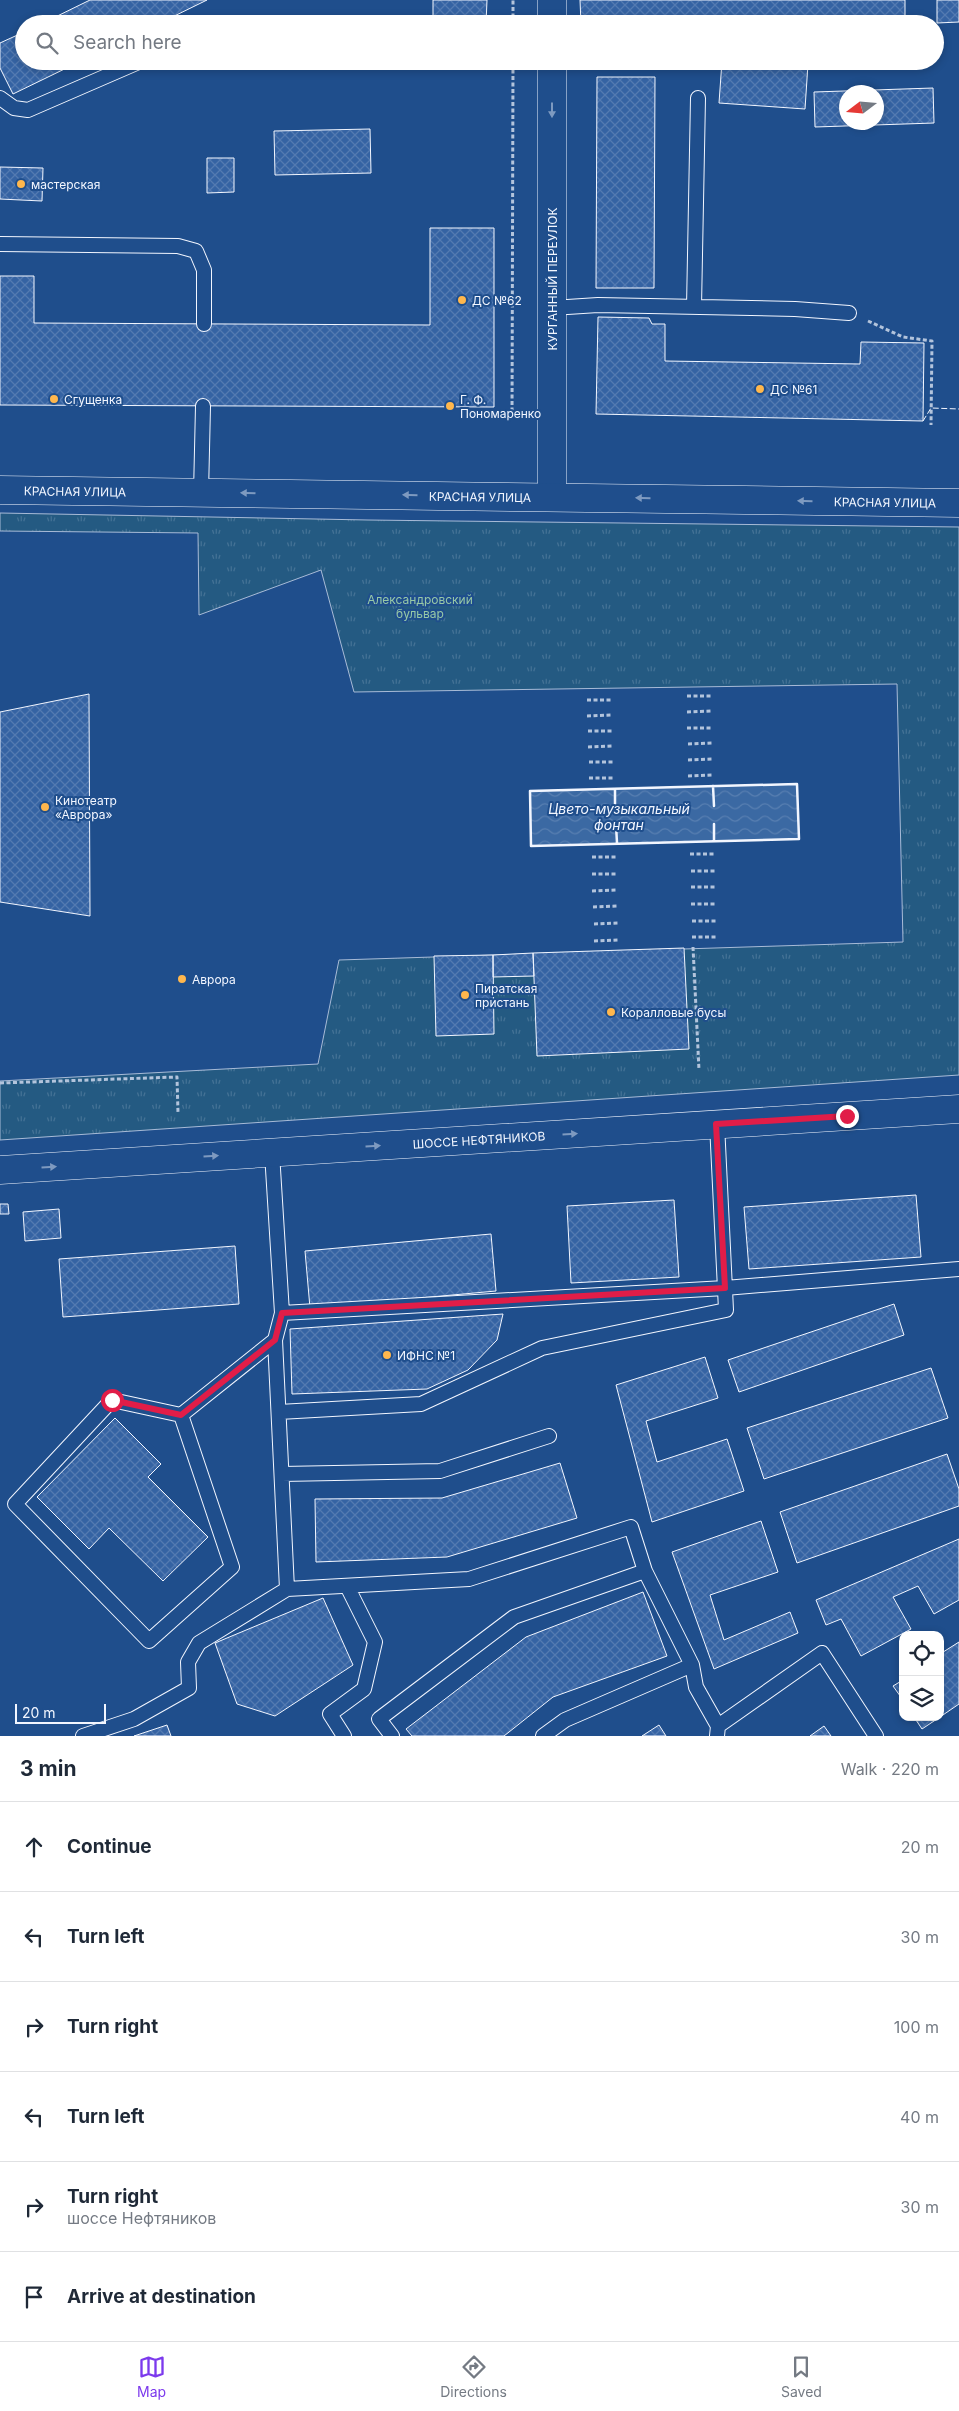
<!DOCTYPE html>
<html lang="en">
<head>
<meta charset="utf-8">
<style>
	:root { --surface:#fff; --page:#f6f6f7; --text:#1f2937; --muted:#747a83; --line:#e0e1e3; --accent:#7c3aed }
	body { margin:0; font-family:Inter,sans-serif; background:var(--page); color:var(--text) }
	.controls { position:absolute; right:15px; bottom:15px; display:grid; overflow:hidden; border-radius:10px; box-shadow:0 2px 8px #0003 }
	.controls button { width:45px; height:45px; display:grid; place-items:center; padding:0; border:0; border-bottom:1px solid var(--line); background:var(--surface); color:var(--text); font:25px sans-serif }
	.compass { position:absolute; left:839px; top:85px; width:45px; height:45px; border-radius:50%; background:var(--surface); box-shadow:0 2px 8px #0003; rotate:254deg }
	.scale { position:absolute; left:15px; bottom:12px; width:91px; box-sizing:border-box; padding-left:5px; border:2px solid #f2f6ff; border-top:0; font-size:14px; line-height:18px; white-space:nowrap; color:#f2f6ff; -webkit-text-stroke:4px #1f4e8c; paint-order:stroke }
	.stop { position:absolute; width:15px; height:15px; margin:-11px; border:4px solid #e11d48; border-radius:50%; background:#fff }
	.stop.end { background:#e11d48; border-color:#fff; box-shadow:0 1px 5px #0008 }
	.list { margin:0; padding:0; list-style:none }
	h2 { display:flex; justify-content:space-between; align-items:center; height:65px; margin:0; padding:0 20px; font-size:21px }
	h2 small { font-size:16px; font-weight:400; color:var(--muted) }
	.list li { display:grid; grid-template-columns:32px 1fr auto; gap:15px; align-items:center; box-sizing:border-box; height:90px; padding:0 20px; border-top:1px solid var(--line) }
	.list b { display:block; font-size:19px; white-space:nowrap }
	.list p { margin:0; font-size:16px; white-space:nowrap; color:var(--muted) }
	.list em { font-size:16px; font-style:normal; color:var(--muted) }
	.icon { flex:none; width:28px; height:28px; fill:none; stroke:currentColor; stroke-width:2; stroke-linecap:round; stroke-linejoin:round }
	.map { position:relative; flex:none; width:959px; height:1736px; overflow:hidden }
	.search { position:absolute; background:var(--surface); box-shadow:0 2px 8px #0003; left:15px; right:15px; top:15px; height:55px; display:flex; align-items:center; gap:12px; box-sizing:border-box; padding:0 18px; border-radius:28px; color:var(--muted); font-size:19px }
	.sheet { height:605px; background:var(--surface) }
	nav { display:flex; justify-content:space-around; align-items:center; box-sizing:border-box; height:70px; border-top:1px solid var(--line); background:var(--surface); font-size:14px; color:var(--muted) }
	nav a { display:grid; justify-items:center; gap:2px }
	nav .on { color:var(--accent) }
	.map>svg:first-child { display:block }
	.grass { fill:url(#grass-tufts); stroke:#a8bbd7 }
	.water { fill:url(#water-waves); stroke:#a8bbd7 }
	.building { fill:url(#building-cross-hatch); stroke:#f2f6ff; fill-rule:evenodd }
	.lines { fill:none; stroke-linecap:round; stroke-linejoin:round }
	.lane-casing { stroke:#f2f6ff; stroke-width:16 }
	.street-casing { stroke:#f2f6ff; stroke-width:29 }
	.primary-casing { stroke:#f2f6ff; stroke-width:29 }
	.path { stroke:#b3c4dc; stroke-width:3; stroke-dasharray:4 2.5; stroke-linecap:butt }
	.lane { stroke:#1f4e8c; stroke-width:14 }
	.street { stroke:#1f4e8c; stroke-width:28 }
	.primary { stroke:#1f4e8c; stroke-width:28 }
	.fence { stroke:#f2f6ff; stroke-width:1; stroke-dasharray:6 2.5; stroke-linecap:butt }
	.wall { stroke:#f2f6ff; stroke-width:2.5 }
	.oneway { fill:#7e9ac0 }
	.route { stroke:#e11d48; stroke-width:6 }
	.poi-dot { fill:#ffb74d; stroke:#1f4e8c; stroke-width:2 }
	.labels { text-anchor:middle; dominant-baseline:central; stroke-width:4; stroke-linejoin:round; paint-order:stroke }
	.poi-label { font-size:12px; fill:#f2f6ff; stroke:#1f4e8c; text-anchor:start }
	.street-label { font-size:12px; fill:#f2f6ff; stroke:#1f4e8c }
	.park-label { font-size:12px; fill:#97c8a6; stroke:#1f4e8c }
	.water-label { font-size:14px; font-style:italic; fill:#f2f6ff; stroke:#1f4e8c }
</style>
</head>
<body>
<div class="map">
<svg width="959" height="1736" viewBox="0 0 959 1736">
	<defs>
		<pattern id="grass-tufts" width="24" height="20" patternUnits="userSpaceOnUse" patternTransform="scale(1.25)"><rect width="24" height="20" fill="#245a82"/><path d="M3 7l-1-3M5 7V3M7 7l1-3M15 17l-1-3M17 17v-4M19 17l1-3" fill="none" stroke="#447295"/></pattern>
		<pattern id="water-waves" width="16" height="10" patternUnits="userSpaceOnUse" patternTransform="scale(1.25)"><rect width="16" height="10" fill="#3b69a3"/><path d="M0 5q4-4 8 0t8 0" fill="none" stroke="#587fb1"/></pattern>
		<pattern id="building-cross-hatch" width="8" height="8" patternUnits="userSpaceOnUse" patternTransform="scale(1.25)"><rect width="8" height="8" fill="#3563a3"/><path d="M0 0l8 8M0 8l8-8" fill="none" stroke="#537ab1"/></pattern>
	</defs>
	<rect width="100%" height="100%" fill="#1f4e8c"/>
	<path class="grass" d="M0 513 368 520 959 527V1075L0 1140V1081L318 1064 339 960 903 942 897 684 354 692 321 570 199 615 198 533 0 531Z"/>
	<path class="water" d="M797 784 799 839 531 846 530 791Z"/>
	<path class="building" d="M90 0H207L158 24H41Z
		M433 0H487L486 24H433Z
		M580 0H905V24H581Z
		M937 0H959V22L937 23Z
		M24 32V61H81L13 94 0 68V43Z
		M722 61 808 64 805 109 719 103Z
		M597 77H655L654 288H596Z
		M933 88 934 123 815 127 814 92ZM846 92H876V122H846Z
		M370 129 371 173 275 175 274 131Z
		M207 158H234V192L207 193Z
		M0 167 43 168 42 201 0 199Z
		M430 228H494V407L0 405V276H34V323L430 325Z
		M598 317 649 318 652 324H665V361L860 364 861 342 924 343 923 421 596 414Z
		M89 694 90 916 0 902V712Z
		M684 948 689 1049 537 1056 533 953Z
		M533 953 534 976 493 977V955Z
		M493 955 494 1034 436 1036 434 956Z
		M916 1195 921 1257 749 1269 744 1207Z
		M674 1200 679 1277 571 1283 567 1206Z
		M0 1204H8L9 1214H0Z
		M59 1209 61 1238 25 1241 23 1212Z
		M491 1234 496 1291 310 1308 305 1251Z
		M235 1246 239 1304 63 1317 59 1259Z
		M894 1304 904 1335 739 1392 728 1360Z
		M503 1314 497 1340 468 1370 427 1389 292 1394 290 1329Z
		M705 1357 718 1398 646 1421 657 1462 727 1439 744 1491 652 1522 616 1385Z
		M931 1368 948 1418 764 1479 747 1428Z
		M115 1418 161 1464 148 1477 208 1537 163 1581 109 1528 89 1549 37 1497Z
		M947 1454 959 1489V1506L797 1563 780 1512Z
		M560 1463 577 1518 447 1557 316 1562 315 1499 442 1498Z
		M761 1521 778 1572 710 1595 724 1640 790 1612 798 1633 714 1669 672 1552Z
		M959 1539V1600L934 1614 918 1586 893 1597 911 1629 861 1656 841 1619 826 1625 816 1600Z
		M643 1592 667 1656 553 1697 504 1736H412L406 1729 526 1637Z
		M323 1598 353 1665 275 1716 237 1704 215 1643Z
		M959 1642V1704L940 1717V1654Z
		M903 1680V1700L893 1686Z
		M914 1717H940L922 1729Z
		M167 1725 171 1736H134Z
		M659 1725 666 1736H642Z
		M824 1726 831 1736H810Z"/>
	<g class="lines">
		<g class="lane-casing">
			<path id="lane" d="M0 98 14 108 28 110 141 61
				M0 244 178 246 196 251 204 270V324
				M694 307 698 98
				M552 308 598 305 795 309 849 313
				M201 493 203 406
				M282 1313 725 1288 959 1269
				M279 1412 421 1404 542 1348 726 1310 717 1124
				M181 1415 112 1400 15 1504 149 1641 232 1567 181 1415 275 1340
				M282 1474 440 1471 549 1436
				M287 1589 469 1579 631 1527 645 1571
				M83 1736 134 1719 189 1688 188 1662 199 1643 287 1589 275 1340 282 1313 272 1153
				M344 1736 330 1714 364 1689 375 1642 347 1586
				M392 1736 379 1719 514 1617 645 1571 692 1665 696 1687 718 1726
				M543 1736 565 1720 692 1665
				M717 1736 718 1726 822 1653 876 1736"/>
		</g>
		<g class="street-casing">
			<path id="street" d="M552 24V0
				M552 61V497"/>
		</g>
		<g class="primary-casing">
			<g id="primary">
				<path id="s1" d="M0 490 959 503"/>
				<path id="s2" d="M0 1170 959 1109"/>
			</g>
		</g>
		<path class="path" d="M513 24V0
			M868 321 903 337 932 341 931 425
			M512 418 513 61
			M687 696H712
			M587 700H612
			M687 712 712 711
			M587 716 612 715
			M687 728H712
			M588 731H613
			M688 744 713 743
			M588 747 613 746
			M688 760 713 759
			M589 762H614
			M688 776 713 775
			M589 778H615
			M690 854H715
			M592 857H617
			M691 871H715
			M592 874H617
			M691 887H716
			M592 891 618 890
			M691 904H716
			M593 907 618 906
			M692 921H716
			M594 924 619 923
			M692 937H717
			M594 941 619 940
			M693 947 699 1070
			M0 1083 177 1077 178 1113"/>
		<use href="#lane" class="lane"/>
		<use href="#street" class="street"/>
		<use href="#primary" class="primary"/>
		<path class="fence" d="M923 421 931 408 959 409"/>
		<path class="wall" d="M797 784 799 839 531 846 530 791Z
			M713 786 714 806
			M615 789V809
			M714 824V841
			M616 825 617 843"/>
	</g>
	<defs><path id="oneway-solid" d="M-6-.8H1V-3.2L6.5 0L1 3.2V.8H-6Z" transform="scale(1.25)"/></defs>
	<g class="oneway">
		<use href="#oneway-solid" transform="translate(552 110) rotate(90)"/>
		<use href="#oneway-solid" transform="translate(248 493) rotate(-179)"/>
		<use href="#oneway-solid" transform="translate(410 495) rotate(-179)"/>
		<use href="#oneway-solid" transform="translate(643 498) rotate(-179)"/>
		<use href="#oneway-solid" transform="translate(805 501) rotate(-179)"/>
		<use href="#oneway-solid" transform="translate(570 1134) rotate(-4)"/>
		<use href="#oneway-solid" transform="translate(373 1146) rotate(-4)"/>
		<use href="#oneway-solid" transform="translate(211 1156) rotate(-4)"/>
		<use href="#oneway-solid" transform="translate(49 1167) rotate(-4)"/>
	</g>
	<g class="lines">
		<path class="route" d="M112 1400 181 1415 275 1340 282 1313 725 1288 716 1124 847 1116"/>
	</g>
	<g class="poi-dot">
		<circle cx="21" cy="184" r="5"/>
		<circle cx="462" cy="300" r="5"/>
		<circle cx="760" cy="389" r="5"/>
		<circle cx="54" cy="399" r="5"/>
		<circle cx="450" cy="406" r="5"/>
		<circle cx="45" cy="807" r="5"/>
		<circle cx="182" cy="979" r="5"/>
		<circle cx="465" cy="995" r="5"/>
		<circle cx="611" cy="1012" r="5"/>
		<circle cx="387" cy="1355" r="5"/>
	</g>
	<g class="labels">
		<g class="poi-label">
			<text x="31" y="184">мастерская</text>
			<text x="472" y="300">ДС №62</text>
			<text x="770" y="389">ДС №61</text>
			<text x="64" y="399">Сгущенка</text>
			<text x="460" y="399">Г. Ф.<tspan x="460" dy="14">Пономаренко</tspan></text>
			<text x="55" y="800">Кинотеатр<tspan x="55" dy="14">«Аврора»</tspan></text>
			<text x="192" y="979">Аврора</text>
			<text x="475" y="988">Пиратская<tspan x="475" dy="14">пристань</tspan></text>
			<text x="621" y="1012">Коралловые бусы</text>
			<text x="397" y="1355">ИФНС №1</text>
		</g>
		<g class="street-label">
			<text transform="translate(552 279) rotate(-90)">КУРГАННЫЙ ПЕРЕУЛОК</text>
			<text stroke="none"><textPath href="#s1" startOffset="75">КРАСНАЯ УЛИЦА</textPath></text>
			<text stroke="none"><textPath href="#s1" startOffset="480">КРАСНАЯ УЛИЦА</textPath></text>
			<text stroke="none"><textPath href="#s1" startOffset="885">КРАСНАЯ УЛИЦА</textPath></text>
			<text stroke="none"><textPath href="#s2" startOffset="480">ШОССЕ НЕФТЯНИКОВ</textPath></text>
		</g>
		<g class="park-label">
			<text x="420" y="599">Александровский<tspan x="420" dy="14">бульвар</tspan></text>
		</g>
		<g class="water-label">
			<text x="619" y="808">Цвето-музыкальный<tspan x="619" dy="16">фонтан</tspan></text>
		</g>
	</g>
</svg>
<div class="controls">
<button><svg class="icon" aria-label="locate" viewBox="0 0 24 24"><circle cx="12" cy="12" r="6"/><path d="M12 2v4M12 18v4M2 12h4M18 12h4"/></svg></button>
<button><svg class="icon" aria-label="layers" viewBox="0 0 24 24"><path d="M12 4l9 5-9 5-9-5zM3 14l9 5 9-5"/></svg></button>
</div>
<svg class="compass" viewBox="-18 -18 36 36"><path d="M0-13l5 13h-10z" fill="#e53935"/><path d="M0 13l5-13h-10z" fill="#747a83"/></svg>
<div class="scale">20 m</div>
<div class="stop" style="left:112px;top:1400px"></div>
<div class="stop end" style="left:847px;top:1116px"></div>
<div class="search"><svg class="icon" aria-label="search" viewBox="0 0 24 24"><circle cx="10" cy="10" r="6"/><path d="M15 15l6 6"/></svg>Search here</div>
</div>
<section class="sheet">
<h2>3 min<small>Walk · 220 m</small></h2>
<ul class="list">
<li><svg class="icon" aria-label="ahead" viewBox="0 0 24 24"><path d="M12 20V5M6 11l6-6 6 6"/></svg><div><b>Continue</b></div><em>20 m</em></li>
<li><svg class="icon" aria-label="left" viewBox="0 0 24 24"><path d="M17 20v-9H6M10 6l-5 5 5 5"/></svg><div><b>Turn left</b></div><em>30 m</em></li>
<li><svg class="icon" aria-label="right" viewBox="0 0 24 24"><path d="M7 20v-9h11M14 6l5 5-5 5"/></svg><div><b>Turn right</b></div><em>100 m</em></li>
<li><svg class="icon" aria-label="left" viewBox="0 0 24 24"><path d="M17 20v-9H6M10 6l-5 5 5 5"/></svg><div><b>Turn left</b></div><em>40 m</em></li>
<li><svg class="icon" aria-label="right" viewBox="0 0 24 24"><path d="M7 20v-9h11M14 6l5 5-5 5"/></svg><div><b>Turn right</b><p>шоссе Нефтяников</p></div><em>30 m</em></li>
<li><svg class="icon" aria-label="arrive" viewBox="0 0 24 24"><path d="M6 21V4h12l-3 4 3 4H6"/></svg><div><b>Arrive at destination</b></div></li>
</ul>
</section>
<nav>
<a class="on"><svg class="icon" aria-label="map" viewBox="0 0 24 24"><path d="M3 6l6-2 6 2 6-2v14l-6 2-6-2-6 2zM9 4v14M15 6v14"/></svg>Map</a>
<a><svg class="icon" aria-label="directions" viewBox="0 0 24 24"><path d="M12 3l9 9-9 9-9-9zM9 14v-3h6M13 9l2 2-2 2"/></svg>Directions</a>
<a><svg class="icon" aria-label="saved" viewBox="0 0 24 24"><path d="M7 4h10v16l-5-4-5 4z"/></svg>Saved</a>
</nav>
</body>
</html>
